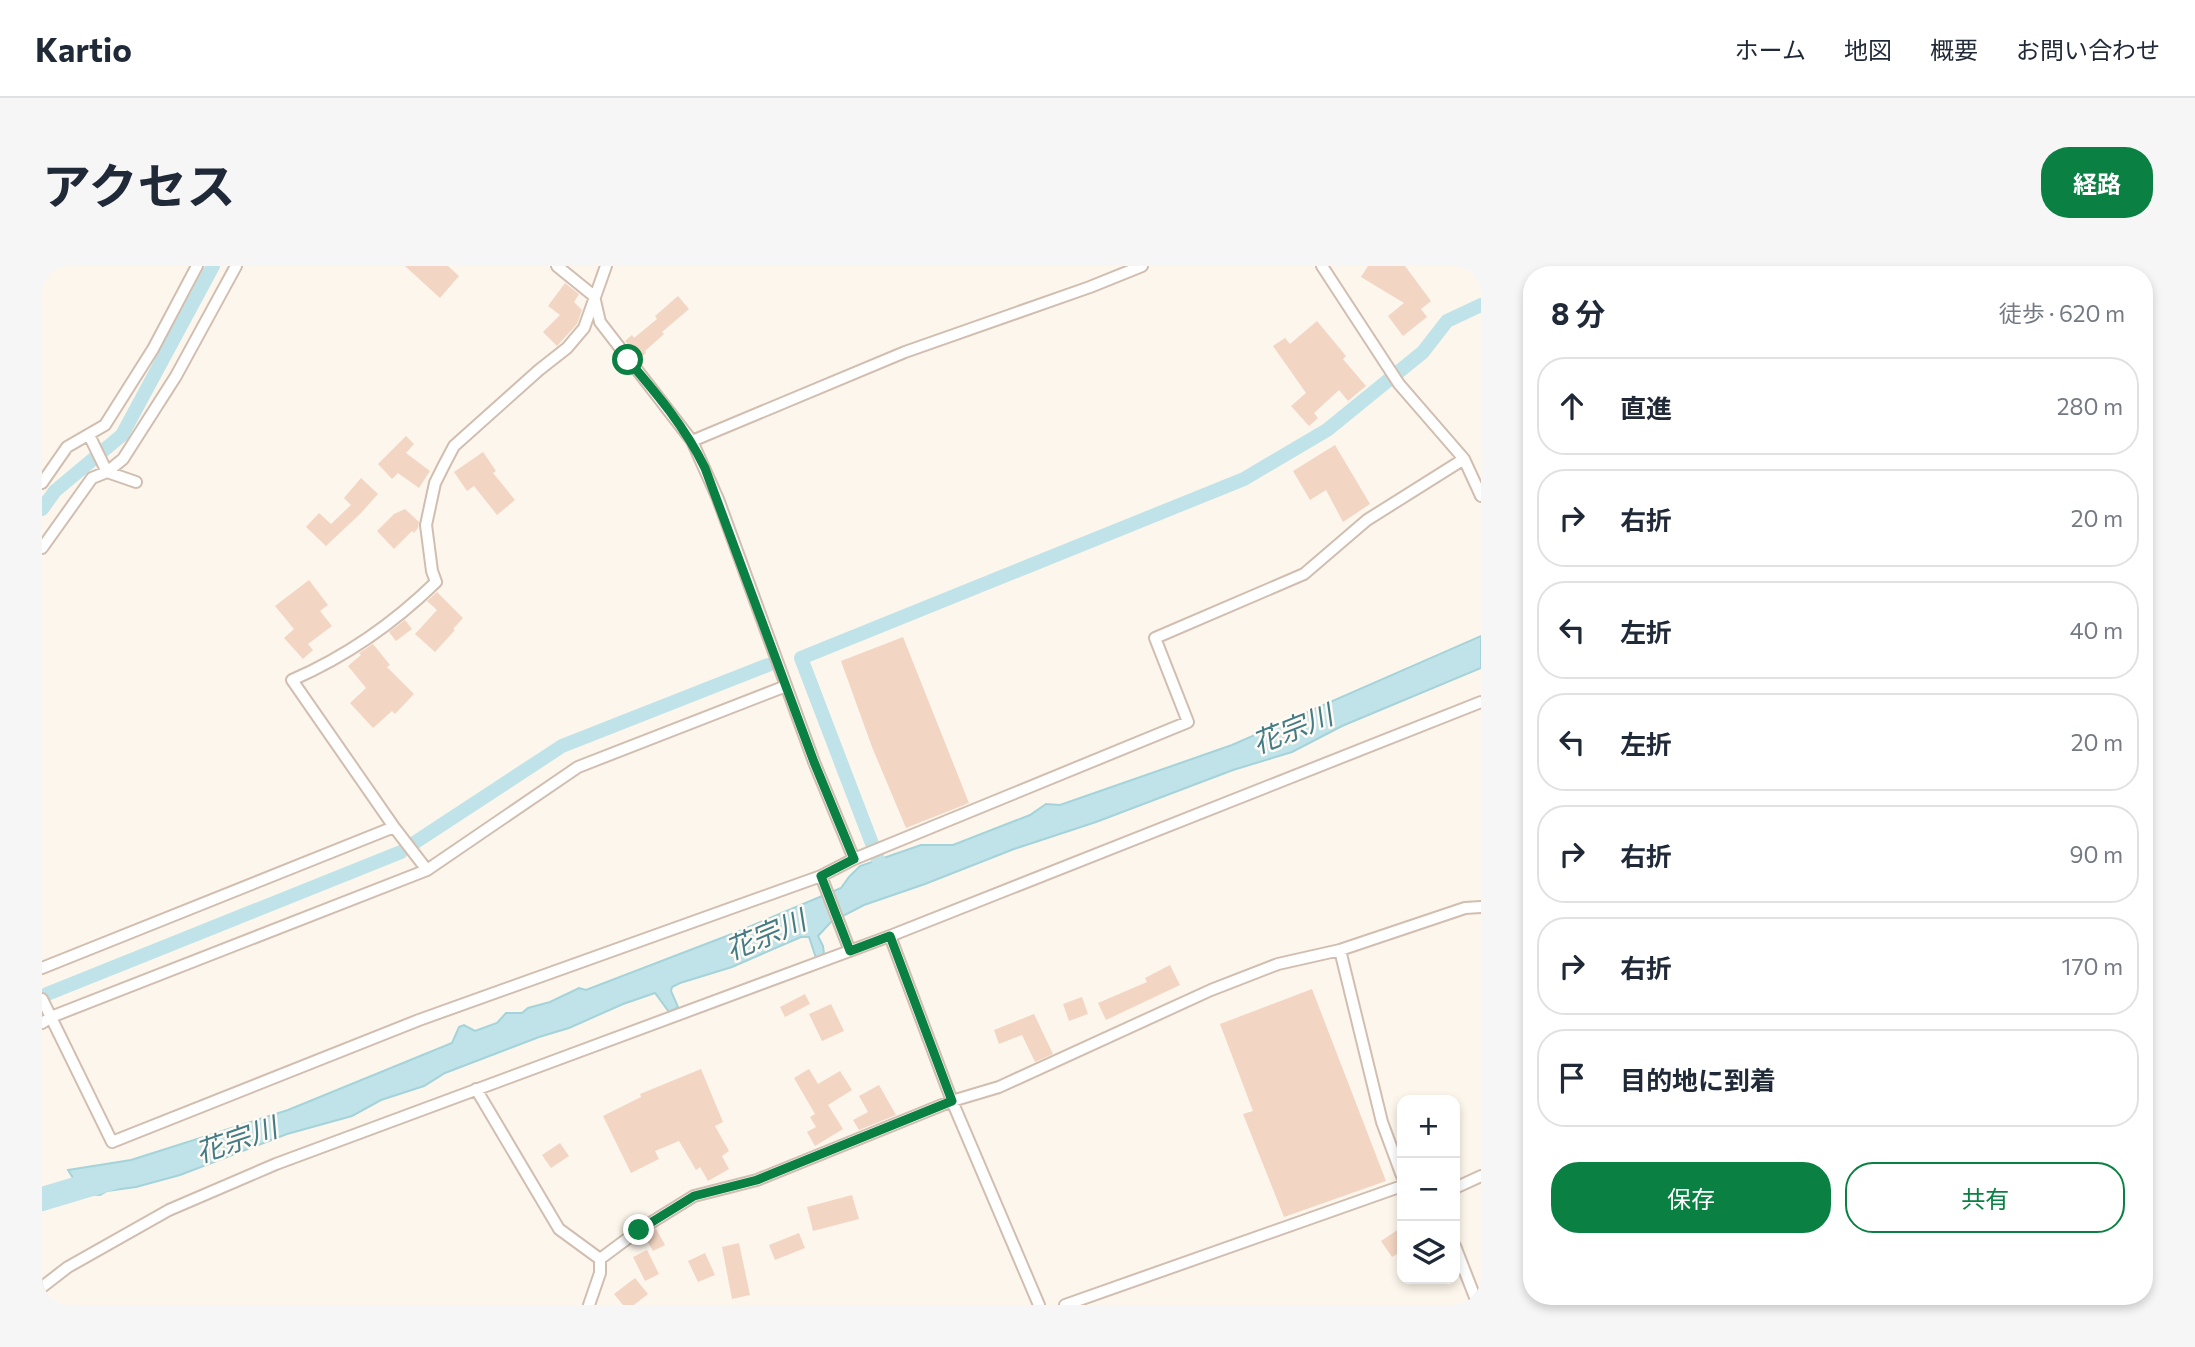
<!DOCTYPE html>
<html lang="ja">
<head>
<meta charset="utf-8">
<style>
	:root { --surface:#fff; --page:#f6f6f7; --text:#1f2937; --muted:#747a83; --line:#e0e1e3; --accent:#0b8043 }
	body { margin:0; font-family:Commissioner,"Noto Sans JP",sans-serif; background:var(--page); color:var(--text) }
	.controls { position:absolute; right:21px; bottom:21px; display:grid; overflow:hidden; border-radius:14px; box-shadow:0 4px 10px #0003 }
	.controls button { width:63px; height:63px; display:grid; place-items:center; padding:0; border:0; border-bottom:2px solid var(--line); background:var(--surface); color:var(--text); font:35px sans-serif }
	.stop { position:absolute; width:21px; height:21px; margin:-16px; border:5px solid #0b8043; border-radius:50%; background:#fff }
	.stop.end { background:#0b8043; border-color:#fff; box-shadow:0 2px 7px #0008 }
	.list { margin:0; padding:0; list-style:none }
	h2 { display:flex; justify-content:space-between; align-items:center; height:91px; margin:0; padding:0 28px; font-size:30px }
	h2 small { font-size:23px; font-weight:400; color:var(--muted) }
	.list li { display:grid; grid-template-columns:46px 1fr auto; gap:21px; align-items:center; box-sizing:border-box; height:98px; margin:0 14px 14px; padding:0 14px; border:2px solid var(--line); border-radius:28px }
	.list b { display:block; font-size:26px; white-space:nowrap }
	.list em { font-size:23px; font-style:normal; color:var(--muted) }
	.actions { display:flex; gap:14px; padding:21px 28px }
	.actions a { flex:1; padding:16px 0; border:2px solid var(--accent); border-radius:28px; text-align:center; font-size:24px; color:var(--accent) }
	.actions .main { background:var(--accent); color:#fff }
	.icon { flex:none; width:38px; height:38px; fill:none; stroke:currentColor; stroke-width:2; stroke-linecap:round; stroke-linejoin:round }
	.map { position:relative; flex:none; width:1439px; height:1039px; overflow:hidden; border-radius:28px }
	header { display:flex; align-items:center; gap:42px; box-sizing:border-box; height:98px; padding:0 35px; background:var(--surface); border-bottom:2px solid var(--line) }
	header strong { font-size:33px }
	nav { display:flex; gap:38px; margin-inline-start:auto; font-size:24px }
	.intro { display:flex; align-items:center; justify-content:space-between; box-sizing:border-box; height:168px; padding:0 42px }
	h1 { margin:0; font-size:49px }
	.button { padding:18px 32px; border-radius:28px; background:var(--accent); color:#fff; font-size:24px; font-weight:700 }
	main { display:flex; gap:42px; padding:0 42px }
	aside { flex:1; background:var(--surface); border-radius:28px; box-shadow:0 4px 10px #0003 }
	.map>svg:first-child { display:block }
	.water { fill:#bfe3e8; stroke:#a5d3da; stroke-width:2 }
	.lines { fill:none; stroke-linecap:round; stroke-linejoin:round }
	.canal { stroke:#bfe3e8; stroke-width:14 }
	.river { stroke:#bfe3e8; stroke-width:24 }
	.building { fill:#f3d5c3 }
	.street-casing { stroke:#d1beb0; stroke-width:14 }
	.street { stroke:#fff; stroke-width:10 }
	.route { stroke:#0b8043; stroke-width:9 }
	.labels { text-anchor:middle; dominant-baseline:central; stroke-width:5; stroke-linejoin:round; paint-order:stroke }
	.water-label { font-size:28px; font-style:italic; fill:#437c86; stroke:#fffaf3 }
</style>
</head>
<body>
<header>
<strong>Kartio</strong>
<nav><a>ホーム</a><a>地図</a><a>概要</a><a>お問い合わせ</a></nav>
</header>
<div class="intro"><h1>アクセス</h1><a class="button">経路</a></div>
<main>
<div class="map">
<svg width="1439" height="1039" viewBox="0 0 1439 1039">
	<rect width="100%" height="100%" fill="#fdf6ec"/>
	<path class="water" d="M1439 370V402L1300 460 1250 486 1191 504 1054 556 972 583 883 618 822 639 789 656 776 670 781 680 782 688 774 692 767 671H759L690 701 638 717 630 721 629 725 636 741 627 746 613 727 581 738 527 762 497 771 403 807 382 820 339 834 310 850 245 868 138 909 94 921 65 925 58 929 41 928 26 904 89 894 246 844 410 777 417 761 422 759 433 765 455 757 464 747H480L486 742 508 736 537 722 544 724 695 666 799 622 807 611 818 600 879 579H911L988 549 1004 538 1018 539 1190 479Z"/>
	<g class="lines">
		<path class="canal" d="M0 243 13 225 80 169 171 0
			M372 577 520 480 726 399
			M842 609 759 392 1202 213 1285 164 1381 86 1405 55 1439 39
			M5 728 359 586"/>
		<path class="river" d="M0 933 70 912"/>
	</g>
	<path class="building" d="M363 0H406L417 10 398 32Z
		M1326 0H1363L1389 35 1379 43 1385 51 1361 70 1346 50 1362 37 1319 11Z
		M523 17 537 28 532 36 540 44 535 58 515 80 501 66 518 49 506 40Z
		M636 30 647 43 620 66 622 68 603 85 604 87 597 93 583 75 590 69 592 72 615 53 613 50Z
		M1275 55 1304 90 1301 93 1324 120 1306 135 1297 124 1272 147 1276 152 1267 160 1249 140 1264 127 1231 80 1243 72 1248 78Z
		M364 170 372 178 364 187 388 205 377 222 356 207 350 213 336 198Z
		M1293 179 1328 238 1301 256 1284 224 1268 234 1251 205Z
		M441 186 454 205 451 207 473 234 455 249 432 220 425 225 412 206Z
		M319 212 336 228 319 247 284 280 264 261 277 247 289 258 309 239 302 232Z
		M363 243 377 256 376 262 372 267 370 265 352 283 335 265 352 248Z
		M267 314 286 339 278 345 290 360 266 378 271 384 261 393 242 372 252 363 233 340Z
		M395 326 421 352 411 363 413 364 393 386 373 368 395 344 385 335Z
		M363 354 370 363 354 375 347 366Z
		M861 371 927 537 864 562 830 481 799 395Z
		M331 378 348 399 345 401 372 428 353 448 350 445 331 462 308 437 324 422 306 400 319 389 317 387Z
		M1128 699 1138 719 1064 754 1056 737 1105 716 1103 712Z
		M1270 723 1344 915 1242 951 1201 848 1211 845 1178 758Z
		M763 728 768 738 743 751 738 741Z
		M1040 731 1046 748 1027 755 1021 738Z
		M789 738 802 765 780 775 767 748Z
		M992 748 1011 788 993 796 980 769 957 778 952 764Z
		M659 803 681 856 673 860 687 885 680 890 687 903 666 915 658 901 654 904 637 875 613 885 617 893 589 907 561 850 599 831 598 828Z
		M767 803 776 818 798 805 810 824 786 839 801 863 773 880 765 866 774 861 768 851 773 848 752 812Z
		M837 819 854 849 817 864 811 854 826 846 817 830Z
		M518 877 527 890 509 902 500 889Z
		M810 929 817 953 771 965 765 941Z
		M1360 961V985L1350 991 1339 975Z
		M614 963 623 979 611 985 602 970Z
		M757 967 763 982 733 994 727 979Z
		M697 977 708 1029 690 1033 680 981Z
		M605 984 617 1008 603 1015 591 991Z
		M663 987 673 1009 656 1016 646 995Z
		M593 1012 606 1028 592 1039H581L572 1028Z"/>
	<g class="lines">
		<g class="street-casing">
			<path id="street" d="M515 0 552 30 558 56 650 175 676 233 772 496 812 593
				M1280 0 1357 118 1422 193 1439 230
				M47 169 65 206 94 216
				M650 175 863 86 1048 21 1100 0
				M0 217 25 181 63 159 111 83 155 0
				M0 282 50 212 65 206 81 193 134 110 194 0
				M385 604 352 561 250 414C303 391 353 356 394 316L390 305 384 259 393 217 402 199 412 180 497 104 525 82 542 62 564 0
				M779 610 808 685
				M848 670 910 835 997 1039
				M1298 684 1340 856 1360 910
				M0 702 352 561
				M0 733 70 876 377 754 779 610 812 593 1146 456 1113 372 1262 308 1325 254 1422 193
				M0 757 9 751 385 604 536 501 744 420
				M434 823 517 963 558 993
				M1413 922 1439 910
				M1413 980 1436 1039
				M558 993 597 964 652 930 715 914 910 835 957 821 1169 724 1236 698 1298 684 1423 642 1439 641
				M0 1021 26 1001 127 944 234 898 848 670 1439 436
				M547 1039 558 1007V993
				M1023 1039 1360 920"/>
		</g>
		<use href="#street" class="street"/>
	</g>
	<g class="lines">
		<path class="route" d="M586 94C615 128 643 161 663 202L772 496 812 593 779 610 808 685 848 670 910 835 715 914 652 930 597 964"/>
	</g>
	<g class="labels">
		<g class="water-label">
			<text transform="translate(1250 462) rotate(-22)">花宗川</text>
			<text transform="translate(723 668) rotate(-23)">花宗川</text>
			<text transform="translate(194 873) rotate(-19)">花宗川</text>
		</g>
	</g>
</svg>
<div class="controls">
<button>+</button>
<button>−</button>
<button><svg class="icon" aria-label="layers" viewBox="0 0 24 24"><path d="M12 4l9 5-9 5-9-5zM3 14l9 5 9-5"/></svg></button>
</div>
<div class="stop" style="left:586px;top:94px"></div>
<div class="stop end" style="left:597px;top:964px"></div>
</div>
<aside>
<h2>8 分<small>徒歩 · 620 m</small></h2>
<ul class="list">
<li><svg class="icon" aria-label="ahead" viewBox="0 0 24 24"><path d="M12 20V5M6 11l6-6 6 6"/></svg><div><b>直進</b></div><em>280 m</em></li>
<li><svg class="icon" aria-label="right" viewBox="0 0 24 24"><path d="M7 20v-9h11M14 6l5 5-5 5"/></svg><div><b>右折</b></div><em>20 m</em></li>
<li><svg class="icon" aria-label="left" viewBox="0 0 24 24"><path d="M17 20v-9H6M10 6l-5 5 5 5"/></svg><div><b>左折</b></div><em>40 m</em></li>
<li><svg class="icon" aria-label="left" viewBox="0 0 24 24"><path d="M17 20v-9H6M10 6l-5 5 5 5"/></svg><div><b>左折</b></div><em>20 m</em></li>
<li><svg class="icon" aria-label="right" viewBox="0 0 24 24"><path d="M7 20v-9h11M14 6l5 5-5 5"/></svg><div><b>右折</b></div><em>90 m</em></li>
<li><svg class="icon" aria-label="right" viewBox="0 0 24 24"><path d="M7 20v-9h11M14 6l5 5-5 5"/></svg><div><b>右折</b></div><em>170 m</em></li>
<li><svg class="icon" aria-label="arrive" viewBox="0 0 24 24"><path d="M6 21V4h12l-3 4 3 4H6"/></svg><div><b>目的地に到着</b></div></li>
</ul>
<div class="actions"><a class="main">保存</a><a>共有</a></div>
</aside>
</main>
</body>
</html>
